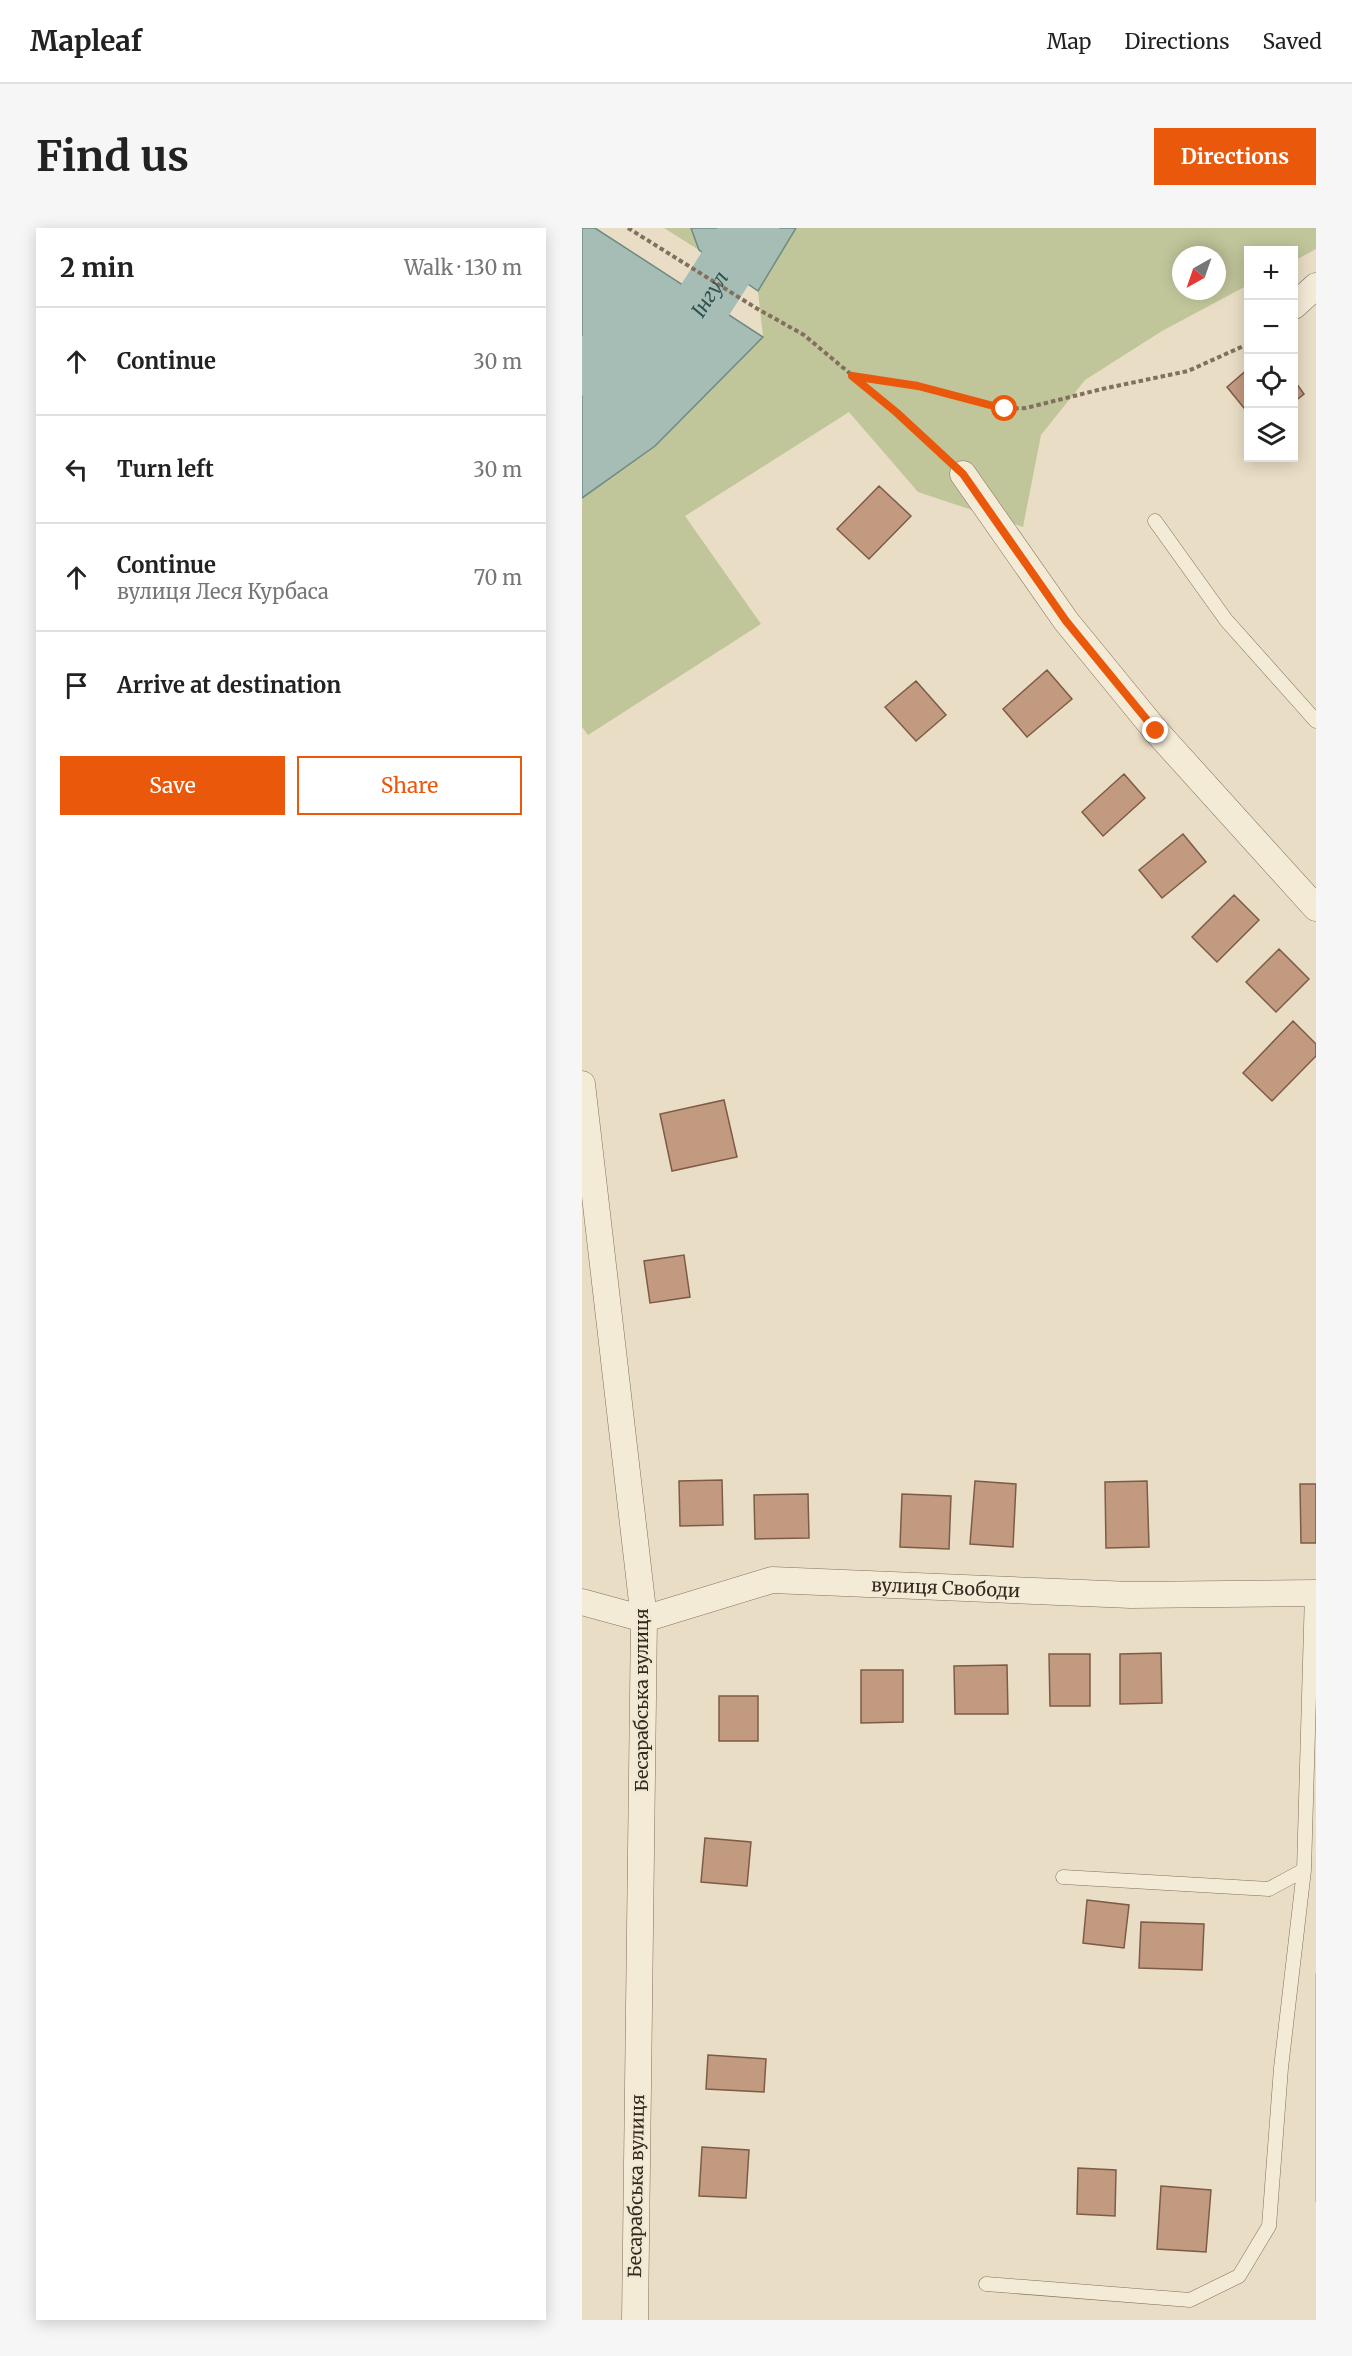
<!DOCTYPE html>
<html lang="en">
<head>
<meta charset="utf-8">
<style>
	:root { --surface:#fff; --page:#f6f6f6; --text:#222; --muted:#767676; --line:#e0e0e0; --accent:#ea580c }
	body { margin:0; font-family:Merriweather,serif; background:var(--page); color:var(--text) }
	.controls { position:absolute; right:18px; top:18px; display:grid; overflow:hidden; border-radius:0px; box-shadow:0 3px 15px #0003 }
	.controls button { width:54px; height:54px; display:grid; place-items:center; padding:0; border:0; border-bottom:2px solid var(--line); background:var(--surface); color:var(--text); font:30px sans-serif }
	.compass { position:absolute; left:590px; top:18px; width:54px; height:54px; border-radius:50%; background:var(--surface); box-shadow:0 3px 15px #0003; rotate:220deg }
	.stop { position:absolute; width:18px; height:18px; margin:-14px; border:4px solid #ea580c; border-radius:50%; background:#fff }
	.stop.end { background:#ea580c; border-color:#fff; box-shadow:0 2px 6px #0008 }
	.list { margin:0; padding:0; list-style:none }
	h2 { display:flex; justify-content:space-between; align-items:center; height:78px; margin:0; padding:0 24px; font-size:26px }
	h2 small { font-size:20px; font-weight:400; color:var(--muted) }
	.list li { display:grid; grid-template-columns:39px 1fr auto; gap:18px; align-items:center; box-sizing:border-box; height:108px; padding:0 24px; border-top:2px solid var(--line) }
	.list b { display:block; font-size:22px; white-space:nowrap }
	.list p { margin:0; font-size:20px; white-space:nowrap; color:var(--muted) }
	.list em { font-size:20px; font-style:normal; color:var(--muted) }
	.actions { display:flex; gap:12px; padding:18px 24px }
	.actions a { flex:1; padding:14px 0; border:2px solid var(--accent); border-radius:0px; text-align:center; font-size:21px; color:var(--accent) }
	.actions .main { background:var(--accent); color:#fff }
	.icon { flex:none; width:33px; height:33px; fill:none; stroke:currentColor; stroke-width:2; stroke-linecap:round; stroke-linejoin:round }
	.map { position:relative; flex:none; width:734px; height:2092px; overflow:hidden; border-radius:0px }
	header { display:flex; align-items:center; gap:36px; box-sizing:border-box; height:84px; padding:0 30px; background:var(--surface); border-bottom:2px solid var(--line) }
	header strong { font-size:28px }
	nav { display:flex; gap:33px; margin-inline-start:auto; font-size:21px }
	.intro { display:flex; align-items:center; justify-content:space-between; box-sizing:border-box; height:144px; padding:0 36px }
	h1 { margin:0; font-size:42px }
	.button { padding:15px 27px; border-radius:0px; background:var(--accent); color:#fff; font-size:21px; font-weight:700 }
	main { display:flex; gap:36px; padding:0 36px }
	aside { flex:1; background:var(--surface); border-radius:0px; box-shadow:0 3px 15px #0003 }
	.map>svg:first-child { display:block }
	.green { fill:#c1c59a; fill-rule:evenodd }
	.water { fill:#a6bdb5; stroke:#6e8a82; stroke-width:1.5 }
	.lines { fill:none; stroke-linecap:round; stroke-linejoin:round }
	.river { stroke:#a6bdb5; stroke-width:57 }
	.building { fill:#c29a7f; stroke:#7e5b46; stroke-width:1.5 }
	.service-casing { stroke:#81705d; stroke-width:15 }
	.minor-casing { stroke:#81705d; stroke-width:27 }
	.path { stroke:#81705d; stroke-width:4; stroke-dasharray:4.5 3; stroke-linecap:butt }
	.service { stroke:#f4ebd7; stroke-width:14 }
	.minor { stroke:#f4ebd7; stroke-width:26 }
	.route { stroke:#ea580c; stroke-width:8 }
	.labels { text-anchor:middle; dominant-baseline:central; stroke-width:5; stroke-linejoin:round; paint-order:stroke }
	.street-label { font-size:18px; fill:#33291f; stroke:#f1e8d4 }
	.water-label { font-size:20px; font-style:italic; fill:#30514f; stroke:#f1e8d4 }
</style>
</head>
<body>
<header>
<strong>Mapleaf</strong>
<nav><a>Map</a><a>Directions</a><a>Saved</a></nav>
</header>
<div class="intro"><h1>Find us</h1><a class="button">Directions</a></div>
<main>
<aside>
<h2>2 min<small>Walk · 130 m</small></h2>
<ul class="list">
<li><svg class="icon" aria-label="ahead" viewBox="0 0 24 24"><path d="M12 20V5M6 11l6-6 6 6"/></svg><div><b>Continue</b></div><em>30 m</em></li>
<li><svg class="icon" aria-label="left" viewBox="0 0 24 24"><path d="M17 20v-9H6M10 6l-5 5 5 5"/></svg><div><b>Turn left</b></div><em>30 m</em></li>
<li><svg class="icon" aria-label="ahead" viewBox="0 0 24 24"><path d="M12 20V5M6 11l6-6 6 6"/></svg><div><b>Continue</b><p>вулиця Леся Курбаса</p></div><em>70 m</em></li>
<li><svg class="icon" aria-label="arrive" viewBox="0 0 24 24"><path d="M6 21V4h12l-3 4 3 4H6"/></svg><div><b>Arrive at destination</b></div></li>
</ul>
<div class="actions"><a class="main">Save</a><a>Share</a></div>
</aside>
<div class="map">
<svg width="734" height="2092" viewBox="0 0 734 2092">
	<rect width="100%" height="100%" fill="#e9ddc5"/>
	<path class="green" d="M82 0H109L117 22Z
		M214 0H734V21L712 33V22H666V57L580 103 503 152 459 207 441 299 336 264 267 184 103 288 179 396 6 507 0 499V270L73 218 181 109 176 63ZM599 27H635V63H599Z
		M733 1745H734V1974H733Z"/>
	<path class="water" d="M0 0H13L181 109 73 218 0 270Z
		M109 0H214L176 63 117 22Z"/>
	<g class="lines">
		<path class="river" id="s1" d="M0 139 107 97 169 0"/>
	</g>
	<path class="building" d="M666 141V185L645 159Z
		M712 152 722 166 712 174Z
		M297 258 329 288 287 331 255 301Z
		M465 442 490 471 445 509 421 481Z
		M334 453 364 487 334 513 303 479Z
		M542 546 563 570 521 608 500 584Z
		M601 606 624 634 580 670 557 642Z
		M652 667 677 692 635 734 610 709Z
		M697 721 727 751 694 784 664 754Z
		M711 793 734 816V828L690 873 661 845Z
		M142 872 155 929 90 943 78 886Z
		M102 1027 108 1069 68 1075 62 1033Z
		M140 1252 141 1297 98 1298 97 1253Z
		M393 1253 434 1256 431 1319 388 1316Z
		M565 1253 567 1319 524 1320 523 1254Z
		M718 1256H734V1315H719Z
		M226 1266 227 1310 173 1311 172 1267Z
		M320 1266 369 1268 367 1321 318 1319Z
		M579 1425 580 1475 538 1476V1426Z
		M467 1426H508V1478H468Z
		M425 1437 426 1486H373L372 1438Z
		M279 1442H321V1494L279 1495Z
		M137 1468H176V1513H137Z
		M123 1610 169 1614 165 1658 119 1654Z
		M505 1672 547 1677 542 1720 501 1715Z
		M559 1694 622 1696 620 1742 557 1740Z
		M126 1827 184 1831 182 1864 124 1861Z
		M120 1919 167 1922 164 1970 117 1968Z
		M496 1940 534 1942 533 1988 495 1986Z
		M579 1958 629 1962 624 2024 575 2021Z"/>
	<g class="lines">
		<g class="service-casing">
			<path id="service" d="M573 293 644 392 734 493
				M481 1649 687 1661 722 1642
				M404 2056 608 2072 657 2048 687 1998 699 1840 722 1642 730 1365"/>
		</g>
		<g class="minor-casing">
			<g id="minor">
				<path d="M712 78 734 58"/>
				<path d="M381 246 484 393 574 503 734 680"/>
				<path d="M0 856 62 1391 53 2092"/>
				<path id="s2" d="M0 1374 62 1391 190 1352 549 1367 734 1365"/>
			</g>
		</g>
		<path class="path" d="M46 0 174 80 222 107 314 184 360 227
			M271 148 336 158 423 181 444 180 520 161 606 143 666 116"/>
		<use href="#service" class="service"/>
		<use href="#minor" class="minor"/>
	</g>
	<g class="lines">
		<path class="route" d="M423 181 336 158 270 148 314 184 381 246 484 393 574 503"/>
	</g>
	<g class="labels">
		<g class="street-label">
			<text stroke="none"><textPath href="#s2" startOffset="372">вулиця Свободи</textPath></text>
			<text transform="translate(59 1472) rotate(-90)">Бесарабська вулиця</text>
			<text transform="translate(54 1958) rotate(-89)">Бесарабська вулиця</text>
		</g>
		<g class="water-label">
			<text stroke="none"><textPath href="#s1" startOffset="152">Інгул</textPath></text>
		</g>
	</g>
</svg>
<div class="controls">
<button>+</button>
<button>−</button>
<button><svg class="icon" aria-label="locate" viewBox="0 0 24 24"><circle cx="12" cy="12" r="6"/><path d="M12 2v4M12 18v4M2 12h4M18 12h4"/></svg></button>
<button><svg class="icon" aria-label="layers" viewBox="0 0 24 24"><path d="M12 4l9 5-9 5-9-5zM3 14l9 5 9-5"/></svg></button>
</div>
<svg class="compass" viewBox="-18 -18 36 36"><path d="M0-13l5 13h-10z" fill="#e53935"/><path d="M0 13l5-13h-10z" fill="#767676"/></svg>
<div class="stop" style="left:423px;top:181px"></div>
<div class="stop end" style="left:574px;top:503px"></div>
</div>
</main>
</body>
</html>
